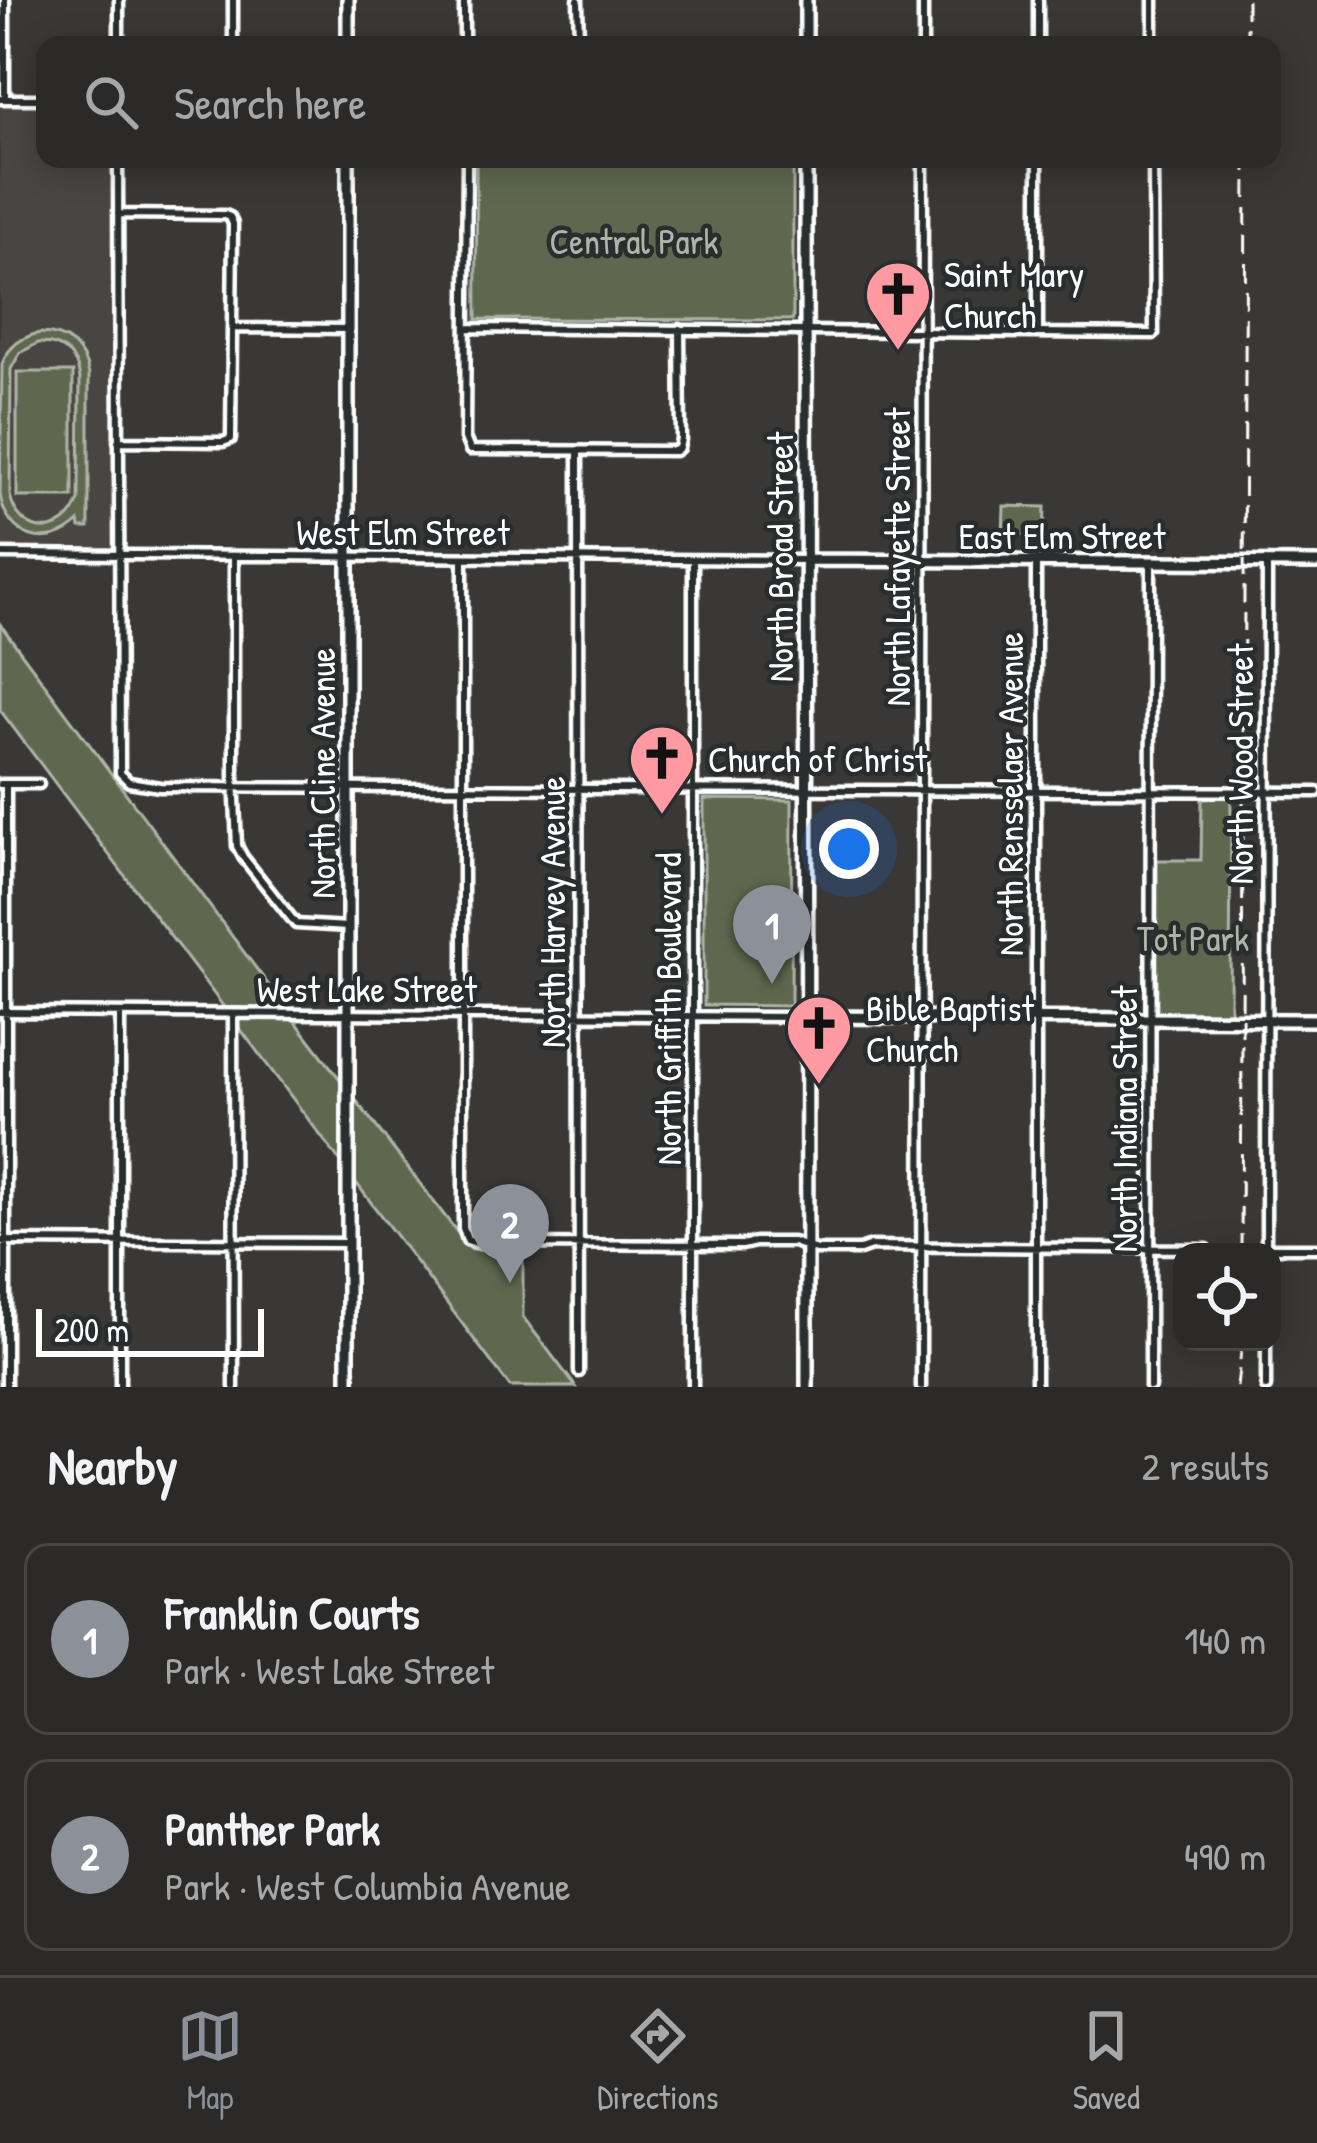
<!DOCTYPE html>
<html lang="en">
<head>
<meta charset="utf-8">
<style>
	:root { --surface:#2b2a29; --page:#373635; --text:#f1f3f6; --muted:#a6a7a8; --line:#474646; --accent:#8c9099 }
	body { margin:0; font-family:"Patrick Hand",sans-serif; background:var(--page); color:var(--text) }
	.controls { position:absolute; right:36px; bottom:36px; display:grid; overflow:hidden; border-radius:24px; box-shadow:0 6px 30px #0003 }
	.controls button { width:108px; height:108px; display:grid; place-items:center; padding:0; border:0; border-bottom:3px solid var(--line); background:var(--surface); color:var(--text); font:60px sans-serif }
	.scale { position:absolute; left:36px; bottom:30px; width:228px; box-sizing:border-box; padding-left:12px; border:6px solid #fff; border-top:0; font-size:33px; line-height:42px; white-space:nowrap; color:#fff; -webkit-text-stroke:9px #2a2d2e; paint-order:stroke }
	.you { position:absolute; left:849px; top:849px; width:42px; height:42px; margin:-30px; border:9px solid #fff; border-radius:50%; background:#1a73e8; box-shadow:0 0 0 18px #1a73e833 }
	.badge { display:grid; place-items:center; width:78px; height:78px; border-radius:50%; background:var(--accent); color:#fff; font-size:39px; font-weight:700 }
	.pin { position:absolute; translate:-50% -99px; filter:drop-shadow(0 3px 6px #0008) }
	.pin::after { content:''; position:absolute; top:63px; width:42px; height:36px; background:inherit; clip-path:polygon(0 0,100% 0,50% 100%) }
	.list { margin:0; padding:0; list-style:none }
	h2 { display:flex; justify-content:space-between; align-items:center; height:156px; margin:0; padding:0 48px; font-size:51px }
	h2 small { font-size:39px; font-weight:400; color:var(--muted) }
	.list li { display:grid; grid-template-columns:78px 1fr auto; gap:36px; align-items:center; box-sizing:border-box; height:192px; margin:0 24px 24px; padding:0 24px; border:3px solid var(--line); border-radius:24px }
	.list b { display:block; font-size:45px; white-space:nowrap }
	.list p { margin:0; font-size:39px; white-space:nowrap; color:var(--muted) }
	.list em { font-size:39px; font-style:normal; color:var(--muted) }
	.icon { flex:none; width:66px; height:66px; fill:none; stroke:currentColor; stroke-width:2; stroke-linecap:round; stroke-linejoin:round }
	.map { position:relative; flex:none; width:1317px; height:1387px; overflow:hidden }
	.search { position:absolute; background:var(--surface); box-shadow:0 6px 30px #0003; left:36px; right:36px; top:36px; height:132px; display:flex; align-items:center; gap:30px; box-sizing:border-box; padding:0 42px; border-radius:24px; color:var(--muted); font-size:45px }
	.sheet { height:588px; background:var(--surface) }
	nav { display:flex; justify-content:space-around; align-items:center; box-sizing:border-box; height:168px; border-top:3px solid var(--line); background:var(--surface); font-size:33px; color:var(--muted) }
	nav a { display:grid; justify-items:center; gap:6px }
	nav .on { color:var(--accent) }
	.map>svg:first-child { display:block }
	.built { fill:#4a4542 }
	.green { fill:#5e684f; stroke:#aeb4a7; stroke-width:3; fill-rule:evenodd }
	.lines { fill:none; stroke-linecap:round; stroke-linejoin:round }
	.street-casing { stroke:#fff; stroke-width:15 }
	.secondary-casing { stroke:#fff; stroke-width:18 }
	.street { stroke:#2a2d2e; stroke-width:6 }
	.secondary { stroke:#2a2d2e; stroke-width:9 }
	.rail { stroke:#fff; stroke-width:3; stroke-dasharray:18 9; stroke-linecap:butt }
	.labels { text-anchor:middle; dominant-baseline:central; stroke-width:9; stroke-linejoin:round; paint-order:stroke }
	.park-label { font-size:36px; fill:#aeb4a7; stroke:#2a2d2e }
	.poi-label { font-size:36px; fill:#fff; stroke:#2a2d2e; text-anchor:start }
	.street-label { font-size:36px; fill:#fff; stroke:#2a2d2e }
</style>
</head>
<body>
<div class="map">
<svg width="1317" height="1387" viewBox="0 0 1317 1387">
	<rect width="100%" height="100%" fill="#393837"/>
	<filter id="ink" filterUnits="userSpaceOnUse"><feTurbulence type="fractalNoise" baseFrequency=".00833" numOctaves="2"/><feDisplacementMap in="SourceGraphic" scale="24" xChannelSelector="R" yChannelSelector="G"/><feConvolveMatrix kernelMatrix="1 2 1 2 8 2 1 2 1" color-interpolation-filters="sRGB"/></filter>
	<g filter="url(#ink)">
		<path class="built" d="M0 99H45V159H118L119 556 0 555Z"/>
		<path class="green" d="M476 159H793V320L477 319Z
			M40 333C67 333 84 348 89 375V528H80L79 522C47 552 7 537 0 495L2 364C9 346 21 337 40 333ZM38 343C62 342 77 355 80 379L79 500C65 540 19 537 10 495L11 369 20 353Z
			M17 372H73V497H17Z
			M1004 506 1045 507 1044 535 1003 534Z
			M0 624 290 1014 470 1249H523V1317L576 1387H510L0 710Z
			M1231 796 1230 1015H1157V860H1201L1202 798Z
			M704 799 792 800 791 1006 704 1005Z"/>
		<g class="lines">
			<g class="street-casing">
				<path id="street" d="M233 0V45
					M578 0 579 45
					M923 0V45
					M1038 0V45
					M119 45V0
					M464 45V0
					M1153 45V0
					M0 99H45
					M5 99V0
					M118 159 120 773 129 782 160 787 1317 792
					M467 159 465 438 470 450 675 451 679 448 681 439 680 329
					M118 214 225 215 230 217 233 224 231 439 223 442 118 441
					M232 328 348 329
					M467 328 1154 334 1153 159
					M1038 332V159
					M578 452 579 1372
					M0 554 806 560
					M234 557V775L237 846 243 857 296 924 348 927
					M463 558V1228L467 1240 480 1244 742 1245 755 1242H793L816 1250H860L871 1246 1207 1249
					M0 784H39
					M0 1012 806 1017
					M233 1014 234 1387
					M0 1241 348 1243
					M1266 1248H1317
					M1266 1252 1267 563
					M6 1387V784
					M120 1387V1013
					M693 1387V560
					M921 1387 923 159
					M1036 1387V563
					M1150 1387 1151 563
					M1266 1387V1342"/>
			</g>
			<g class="secondary-casing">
				<path id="secondary" d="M348 0V45
					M806 0V45
					M348 159V1387
					M806 159 807 1387
					M806 560 1317 563
					M806 1017 1317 1020"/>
			</g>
			<use href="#street" class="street"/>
			<use href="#secondary" class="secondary"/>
			<path class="rail" d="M1247 45V0
				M1241 1252 1246 159
				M1237 1387 1242 1342"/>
		</g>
	</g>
	<defs>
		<g id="church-pin" transform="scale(3.45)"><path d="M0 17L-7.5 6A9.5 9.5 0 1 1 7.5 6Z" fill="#ff9aa2" stroke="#2a2d2e"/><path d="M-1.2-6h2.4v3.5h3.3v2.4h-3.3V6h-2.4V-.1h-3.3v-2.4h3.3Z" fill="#111"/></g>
	</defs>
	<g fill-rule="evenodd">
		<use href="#church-pin" x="898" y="294"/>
		<use href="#church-pin" x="662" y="758"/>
		<use href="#church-pin" x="819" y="1028"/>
	</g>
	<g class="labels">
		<g class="park-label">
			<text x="634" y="240">Central Park</text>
			<text x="1193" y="937">Tot Park</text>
		</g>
		<g class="poi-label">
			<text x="944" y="273">Saint Mary<tspan x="944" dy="41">Church</tspan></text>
			<text x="708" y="758">Church of Christ</text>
			<text x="866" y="1007">Bible Baptist<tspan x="866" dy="41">Church</tspan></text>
		</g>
		<g class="street-label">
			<text x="403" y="531">West Elm Street</text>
			<text x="1062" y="535">East Elm Street</text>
			<text transform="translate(779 557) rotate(-90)">North Broad Street</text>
			<text transform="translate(896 557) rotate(-90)">North Lafayette Street</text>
			<text transform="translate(1239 764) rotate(-90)">North Wood Street</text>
			<text transform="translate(321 773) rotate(-90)">North Cline Avenue</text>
			<text transform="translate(1009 794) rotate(-90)">North Rensselaer Avenue</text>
			<text transform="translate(551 912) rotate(-90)">North Harvey Avenue</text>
			<text x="367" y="988">West Lake Street</text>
			<text transform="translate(667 1009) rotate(-90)">North Griffith Boulevard</text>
			<text transform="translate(1123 1119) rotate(-90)">North Indiana Street</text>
		</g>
	</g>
</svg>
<div class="controls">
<button><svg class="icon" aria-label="locate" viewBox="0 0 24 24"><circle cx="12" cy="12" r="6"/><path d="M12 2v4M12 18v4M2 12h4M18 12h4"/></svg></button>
</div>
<div class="scale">200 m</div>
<div class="you"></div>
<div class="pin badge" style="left:772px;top:984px">1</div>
<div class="pin badge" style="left:510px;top:1283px">2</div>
<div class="search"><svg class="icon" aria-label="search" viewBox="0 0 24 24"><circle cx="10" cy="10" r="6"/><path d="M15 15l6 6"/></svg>Search here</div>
</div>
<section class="sheet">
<h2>Nearby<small>2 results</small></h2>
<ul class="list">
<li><span class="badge">1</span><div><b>Franklin Courts</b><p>Park · West Lake Street</p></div><em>140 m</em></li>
<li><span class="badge">2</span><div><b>Panther Park</b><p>Park · West Columbia Avenue</p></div><em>490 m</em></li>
</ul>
</section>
<nav>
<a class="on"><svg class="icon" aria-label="map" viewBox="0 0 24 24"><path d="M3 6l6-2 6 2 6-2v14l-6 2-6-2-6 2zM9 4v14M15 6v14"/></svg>Map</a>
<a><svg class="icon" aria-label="directions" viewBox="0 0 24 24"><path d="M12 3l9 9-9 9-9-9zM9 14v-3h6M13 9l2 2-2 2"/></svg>Directions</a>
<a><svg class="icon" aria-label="saved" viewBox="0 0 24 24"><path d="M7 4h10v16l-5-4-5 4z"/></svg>Saved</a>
</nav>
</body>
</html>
